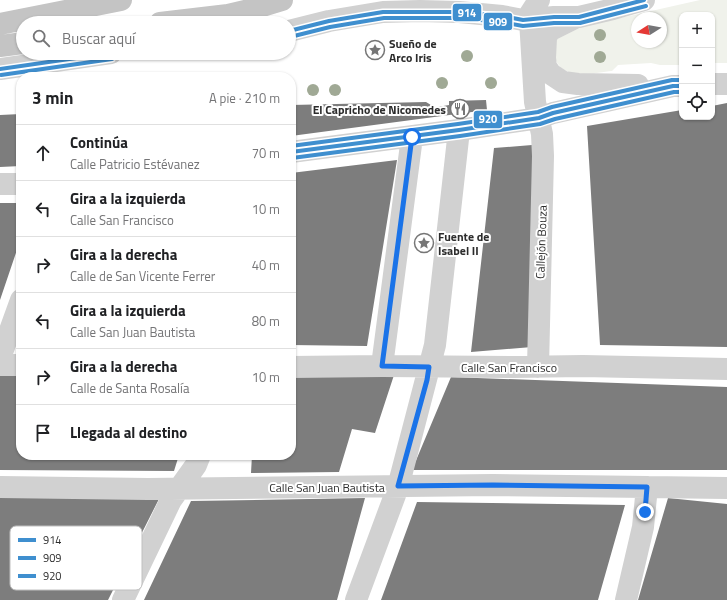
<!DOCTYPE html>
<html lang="es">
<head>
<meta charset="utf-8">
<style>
	:root { --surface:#fff; --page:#f2f2f2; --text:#202124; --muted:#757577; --line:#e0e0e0 }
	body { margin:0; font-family:"Titillium Web",sans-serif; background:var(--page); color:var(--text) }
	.controls { position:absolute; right:12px; top:12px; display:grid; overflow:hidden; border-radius:8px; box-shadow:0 1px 3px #0004 }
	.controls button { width:36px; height:36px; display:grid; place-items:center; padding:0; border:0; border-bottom:1px solid var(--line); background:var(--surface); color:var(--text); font:20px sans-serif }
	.compass { position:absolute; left:631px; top:12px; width:36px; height:36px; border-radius:50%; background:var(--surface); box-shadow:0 1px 3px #0004; rotate:259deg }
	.stop { position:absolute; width:12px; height:12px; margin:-9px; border:3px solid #1a73e8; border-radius:50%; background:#fff }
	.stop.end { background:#1a73e8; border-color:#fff; box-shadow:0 1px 4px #0008 }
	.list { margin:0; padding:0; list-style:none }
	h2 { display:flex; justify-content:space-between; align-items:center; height:52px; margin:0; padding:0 16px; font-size:17px }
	h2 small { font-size:13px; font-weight:400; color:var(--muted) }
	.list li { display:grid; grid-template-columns:26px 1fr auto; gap:12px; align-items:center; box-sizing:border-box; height:56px; padding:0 16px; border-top:1px solid var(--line) }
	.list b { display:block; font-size:15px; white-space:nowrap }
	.list p { margin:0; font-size:13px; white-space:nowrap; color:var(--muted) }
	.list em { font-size:13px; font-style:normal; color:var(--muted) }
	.icon { flex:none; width:22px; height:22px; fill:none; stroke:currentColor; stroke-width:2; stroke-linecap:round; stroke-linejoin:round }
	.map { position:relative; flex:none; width:727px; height:600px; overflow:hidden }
	.search { position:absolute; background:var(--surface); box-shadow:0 1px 3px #0004; left:16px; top:16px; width:280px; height:44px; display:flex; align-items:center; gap:10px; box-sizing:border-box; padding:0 14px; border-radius:22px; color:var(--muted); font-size:15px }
	.panel { position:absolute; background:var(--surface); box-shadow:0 1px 3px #0004; left:16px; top:72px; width:280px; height:388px; border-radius:16px }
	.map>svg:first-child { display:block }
	.green { fill:#f0f2eb; fill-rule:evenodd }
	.building { fill:#7d7d7d }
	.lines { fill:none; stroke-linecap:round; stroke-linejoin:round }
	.minor { stroke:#d1d1d1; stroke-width:22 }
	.major { stroke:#c4c4c4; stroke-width:22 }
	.bus-1-casing { stroke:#fff; stroke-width:7 }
	.bus-2-casing { stroke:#fff; stroke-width:7 }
	.bus-3-casing { stroke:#fff; stroke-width:7 }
	.bus-1 { stroke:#3f8fcf; stroke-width:4 }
	.bus-2 { stroke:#3f8fcf; stroke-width:4 }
	.bus-3 { stroke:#3f8fcf; stroke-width:4 }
	.tree { fill:#a0a995 }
	.route { stroke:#1a73e8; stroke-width:5 }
	.labels { text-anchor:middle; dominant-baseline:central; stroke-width:4; stroke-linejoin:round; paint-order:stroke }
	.poi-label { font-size:12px; font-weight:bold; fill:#2c2c2c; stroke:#fff; text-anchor:start }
	.street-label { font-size:12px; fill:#2c2c2c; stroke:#fff }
	.key { fill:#fff; stroke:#c0c0c0; stroke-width:1 }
	.key-label { font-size:11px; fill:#2c2c2c }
	.line-badge { stroke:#fff; stroke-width:1.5 }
	.badge-label { font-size:11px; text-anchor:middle; font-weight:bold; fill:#fff }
</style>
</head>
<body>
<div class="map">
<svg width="727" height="600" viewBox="0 0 727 600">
	<rect width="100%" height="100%" fill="#fff"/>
	<path class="green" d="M700 0H727V63H712V15H682V65H660L651 63 618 65 612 71C593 73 558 82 554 53 554 47 557 38 558 32ZM637 18H661V42H637Z"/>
	<path class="building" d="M486 100 487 110 291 136V105L426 102 431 105 432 108 449 105V101Z
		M727 103V347L600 345 587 126 682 110V117H712V106Z
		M21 114V166L0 167V115Z
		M532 145V347L471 352 494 148Z
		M397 160 367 346 291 345V173Z
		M0 203H21V238L0 300Z
		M291 371 395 372 375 433 352 429 339 472 251 473 252 455H291Z
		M0 374H21V455H179L174 471 0 470Z
		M451 377 727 387V470H412Z
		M0 494 161 495 108 600H0Z
		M365 498 337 600H144L191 501Z
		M668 498 727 504V600H638Z
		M417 502 625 505 598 600H381Z"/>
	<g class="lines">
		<path class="minor" d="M573 19 549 31 546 38 545 58 546 67 551 74 563 82 578 84 638 85
			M289 31 329 21 383 12 420 11 459 12 502 16 523 20 554 17H579L613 9 644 0
			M0 69 111 53
			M712 84H727
			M291 152 459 130 539 118 553 113 673 86H682
			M0 184H21
			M0 358 21 300
			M0 365H21
			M382 366 412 137
			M291 367 382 366 513 367 583 366 727 369
			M538 367 543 156 542 134 535 102 530 20V14L539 0
			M0 487 148 489 493 485 727 488
			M123 600 171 500 196 465 200 455
			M356 600 398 487 435 345 459 130
			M626 600 643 527 647 487"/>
		<path class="major" d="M160 23 228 15 249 10 282 0
			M0 24 121 0
			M0 46 23 43"/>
		<g class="bus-1-casing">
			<path id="bus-1" d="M289 31 329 21 383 12H459L502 16 523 20 554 17H579L644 0
				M0 69 111 53
				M291 152 459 130 539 118 553 113 673 86H682"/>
		</g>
		<g class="bus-2-casing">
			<path id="bus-2" d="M290 37 330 27 384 18H459L501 22 523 26 554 23H580L646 6
				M1 75 112 59
				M292 158 460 136 540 124 555 119 674 92H682"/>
		</g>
		<g class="bus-3-casing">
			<path id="bus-3" d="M291 146 458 124 538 112 552 107 672 80H682"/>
		</g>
		<use href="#bus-1" class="bus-1"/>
		<use href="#bus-2" class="bus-2"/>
		<use href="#bus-3" class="bus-3"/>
	</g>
	<g class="tree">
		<circle cx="600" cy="35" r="6"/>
		<circle cx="467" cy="56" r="6"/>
		<circle cx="600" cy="57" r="6"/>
		<circle cx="442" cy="83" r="6"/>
		<circle cx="491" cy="83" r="6"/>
		<circle cx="313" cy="90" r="6"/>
		<circle cx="335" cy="90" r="6"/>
	</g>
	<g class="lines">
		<path class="route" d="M412 137 382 366 429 367 427 380 398 486 493 485 647 487 645 512"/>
	</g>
	<defs>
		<g id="sight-ring" transform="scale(1)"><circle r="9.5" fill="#fff" stroke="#767676" stroke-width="1.5"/><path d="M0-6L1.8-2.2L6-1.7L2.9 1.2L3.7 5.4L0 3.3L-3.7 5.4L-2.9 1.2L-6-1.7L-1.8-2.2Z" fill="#767676"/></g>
		<g id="restaurant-ring" transform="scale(1)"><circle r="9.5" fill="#fff" stroke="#767676" stroke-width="1.5"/><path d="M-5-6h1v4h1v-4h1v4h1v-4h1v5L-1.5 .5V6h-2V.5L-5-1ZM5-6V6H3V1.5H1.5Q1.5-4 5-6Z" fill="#767676"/></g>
	</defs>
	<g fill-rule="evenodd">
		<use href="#sight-ring" x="375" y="50"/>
		<use href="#restaurant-ring" x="460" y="109"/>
		<use href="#sight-ring" x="424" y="243"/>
	</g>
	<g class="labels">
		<g class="poi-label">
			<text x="389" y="43">Sueño de<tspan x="389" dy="14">Arco Iris</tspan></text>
			<text x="446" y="109" text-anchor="end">El Capricho de Nicomedes</text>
			<text x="438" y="236">Fuente de<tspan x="438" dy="14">Isabel II</tspan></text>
		</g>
		<g class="street-label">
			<text transform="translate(541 242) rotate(-88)">Callejón Bouza</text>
			<text x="509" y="367">Calle San Francisco</text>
			<text x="327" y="487">Calle San Juan Bautista</text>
		</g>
	</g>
	<rect x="10" y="526" width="132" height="64" rx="6" class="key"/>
	<rect x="18" y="538" width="18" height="4" fill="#3f8fcf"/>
	<rect x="18" y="556" width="18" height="4" fill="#3f8fcf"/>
	<rect x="18" y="574" width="18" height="4" fill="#3f8fcf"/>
	<g class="key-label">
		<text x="43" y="544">914</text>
		<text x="43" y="562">909</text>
		<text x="43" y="580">920</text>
	</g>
	<g class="line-badge">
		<rect x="452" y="3" width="30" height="19" rx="4" fill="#3f8fcf"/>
		<rect x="483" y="12" width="30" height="19" rx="4" fill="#3f8fcf"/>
		<rect x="473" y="110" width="30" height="19" rx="4" fill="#3f8fcf"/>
	</g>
	<g class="badge-label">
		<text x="467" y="17">914</text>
		<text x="498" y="26">909</text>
		<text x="488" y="123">920</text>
	</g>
</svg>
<div class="controls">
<button>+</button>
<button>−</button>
<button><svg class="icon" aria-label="locate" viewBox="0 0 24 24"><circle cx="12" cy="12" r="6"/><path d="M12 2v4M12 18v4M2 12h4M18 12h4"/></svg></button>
</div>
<svg class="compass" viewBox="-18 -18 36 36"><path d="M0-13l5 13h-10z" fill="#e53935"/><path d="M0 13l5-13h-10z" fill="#757577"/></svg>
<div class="stop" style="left:412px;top:137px"></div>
<div class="stop end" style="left:645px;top:512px"></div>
<div class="search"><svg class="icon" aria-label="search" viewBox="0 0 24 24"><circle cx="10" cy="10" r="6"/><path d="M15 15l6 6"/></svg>Buscar aquí</div>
<section class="panel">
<h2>3 min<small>A pie · 210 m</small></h2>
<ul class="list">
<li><svg class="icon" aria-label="ahead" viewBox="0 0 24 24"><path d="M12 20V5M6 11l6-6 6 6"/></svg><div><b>Continúa</b><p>Calle Patricio Estévanez</p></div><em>70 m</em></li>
<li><svg class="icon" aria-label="left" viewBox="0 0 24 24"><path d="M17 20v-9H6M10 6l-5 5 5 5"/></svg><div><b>Gira a la izquierda</b><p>Calle San Francisco</p></div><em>10 m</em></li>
<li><svg class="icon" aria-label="right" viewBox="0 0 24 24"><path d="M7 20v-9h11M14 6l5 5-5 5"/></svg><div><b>Gira a la derecha</b><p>Calle de San Vicente Ferrer</p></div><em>40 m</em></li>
<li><svg class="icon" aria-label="left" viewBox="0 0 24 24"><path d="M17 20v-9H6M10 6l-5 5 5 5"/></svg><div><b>Gira a la izquierda</b><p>Calle San Juan Bautista</p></div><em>80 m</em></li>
<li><svg class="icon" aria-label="right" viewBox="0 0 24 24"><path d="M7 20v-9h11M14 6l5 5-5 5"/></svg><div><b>Gira a la derecha</b><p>Calle de Santa Rosalía</p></div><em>10 m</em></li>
<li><svg class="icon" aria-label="arrive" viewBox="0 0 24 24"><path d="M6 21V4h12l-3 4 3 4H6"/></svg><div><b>Llegada al destino</b></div></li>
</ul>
</section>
</div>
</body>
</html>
